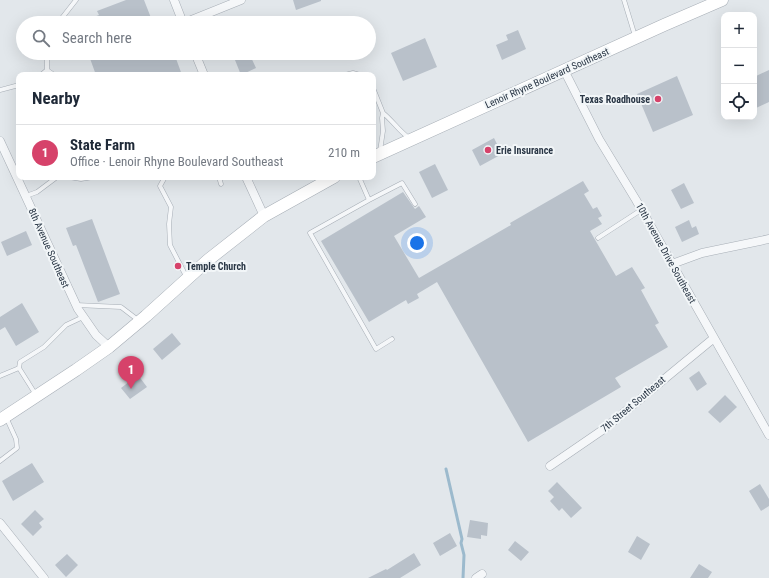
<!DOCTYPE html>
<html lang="en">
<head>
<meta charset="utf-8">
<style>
	:root { --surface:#fff; --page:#f2f2f3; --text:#1f2937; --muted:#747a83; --line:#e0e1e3; --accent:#d6426a }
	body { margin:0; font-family:"Roboto Condensed",sans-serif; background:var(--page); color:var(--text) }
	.controls { position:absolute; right:12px; top:12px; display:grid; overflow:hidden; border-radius:8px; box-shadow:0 4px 16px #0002 }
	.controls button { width:36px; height:36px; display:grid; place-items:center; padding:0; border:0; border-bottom:1px solid var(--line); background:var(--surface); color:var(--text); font:20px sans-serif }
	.you { position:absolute; left:417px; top:243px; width:14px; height:14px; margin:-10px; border:3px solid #fff; border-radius:50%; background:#1a73e8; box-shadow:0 0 0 6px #1a73e833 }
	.badge { display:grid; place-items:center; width:26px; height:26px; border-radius:50%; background:var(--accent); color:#fff; font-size:13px; font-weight:700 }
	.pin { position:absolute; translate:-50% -33px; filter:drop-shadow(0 1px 2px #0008) }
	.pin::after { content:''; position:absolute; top:21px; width:14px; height:12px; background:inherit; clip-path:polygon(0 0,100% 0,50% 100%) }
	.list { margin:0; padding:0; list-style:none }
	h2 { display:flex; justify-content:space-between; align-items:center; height:52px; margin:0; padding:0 16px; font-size:17px }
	h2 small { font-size:13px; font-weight:400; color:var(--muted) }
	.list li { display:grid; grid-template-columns:26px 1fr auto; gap:12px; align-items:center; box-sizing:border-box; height:56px; padding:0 16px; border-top:1px solid var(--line) }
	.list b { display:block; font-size:15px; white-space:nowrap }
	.list p { margin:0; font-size:13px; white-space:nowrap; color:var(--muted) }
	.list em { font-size:13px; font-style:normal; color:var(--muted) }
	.icon { flex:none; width:22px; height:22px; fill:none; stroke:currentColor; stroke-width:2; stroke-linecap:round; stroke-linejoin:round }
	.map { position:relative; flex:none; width:769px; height:578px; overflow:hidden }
	.search { position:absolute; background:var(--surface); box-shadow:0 4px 16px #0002; left:16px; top:16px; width:360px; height:44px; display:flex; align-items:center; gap:10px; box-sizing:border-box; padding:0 14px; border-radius:22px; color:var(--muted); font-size:15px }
	.panel { position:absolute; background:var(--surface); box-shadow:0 4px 16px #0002; left:16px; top:72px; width:360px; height:108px; border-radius:8px }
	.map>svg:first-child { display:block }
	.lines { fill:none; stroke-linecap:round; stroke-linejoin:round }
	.stream { stroke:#9cbacd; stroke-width:3 }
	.building { fill:#b9c1ca }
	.service-casing { stroke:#a7aeb6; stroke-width:5 }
	.minor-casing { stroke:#a7aeb6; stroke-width:9 }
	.secondary-casing { stroke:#a7aeb6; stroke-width:13 }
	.service { stroke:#f5f7f9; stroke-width:4 }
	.minor { stroke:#f5f7f9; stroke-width:8 }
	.secondary { stroke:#fff; stroke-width:12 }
	.poi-dot { fill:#d6426a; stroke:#f2f6f8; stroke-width:1.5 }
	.labels { text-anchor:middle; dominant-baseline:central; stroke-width:4; stroke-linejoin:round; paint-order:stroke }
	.street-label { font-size:10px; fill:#293645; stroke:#f2f6f8 }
	.poi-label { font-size:10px; font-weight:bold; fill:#293645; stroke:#f2f6f8; text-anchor:start }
</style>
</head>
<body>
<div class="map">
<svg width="769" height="578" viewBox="0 0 769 578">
	<rect width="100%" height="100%" fill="#e2e7eb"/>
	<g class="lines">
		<path class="stream" d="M446 469 462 539 461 543 464 555 463 578"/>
	</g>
	<path class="building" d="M126 0H144L153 23H81V22L99 15 97 11Z
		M293 0H321V1L296 10Z
		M518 30 526 49 502 60 496 45 508 40 506 35Z
		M425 38 437 67 403 81 391 53Z
		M88 53H174L182 75H96Z
		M238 53H249L256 68 241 75 233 55Z
		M769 70V102L754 109V77Z
		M677 76 693 115 653 132 637 94Z
		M494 138 502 154 480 166 472 150Z
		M435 164 448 190 432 198 419 172Z
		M583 181 589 191 584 194 593 209 597 207 602 216 598 218 602 224 590 231 616 276 632 267 645 288 641 290 659 323 655 325 668 347 615 378 621 387 528 442 437 282 417 294 419 298 408 304 406 300 369 322 321 241 403 192 415 209 419 206 426 217 394 236 419 278 511 225 510 223Z
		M684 183 694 203 681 209 671 190Z
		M92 219 120 294 98 302 76 245 73 246 66 228Z
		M689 220 692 228 696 226 699 234 682 242 675 227Z
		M26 231 32 245 7 256 1 242Z
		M22 303 39 332 16 346 5 327 0 330V317Z
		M172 333 181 344 162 360 153 349Z
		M699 371 707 384 697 391 689 378Z
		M138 375 147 387 130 399 121 388Z
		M725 395 737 407 720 423 708 412Z
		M32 463 44 482 13 501 2 481Z
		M557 482 582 508 571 518 562 508 559 511 550 501 554 497 548 491Z
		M760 484 769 499V506L761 511 749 491Z
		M35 510 44 519 39 523 42 527 33 536 21 524Z
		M470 520 488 523 487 536 481 535V539L467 537Z
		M450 533 457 546 440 556 433 543Z
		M637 536 650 544 641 560 628 552Z
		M515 541 529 552 521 561 508 550Z
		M414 553 421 565 400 578H368L386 569 387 570Z
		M67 554 78 565 66 577 55 565Z
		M699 564 712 572 708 578H690Z"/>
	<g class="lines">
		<g class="service-casing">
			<path id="service" d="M624 0 635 36
				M58 23 76 0
				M47 70 54 75
				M41 75 47 70V53
				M345 75 353 73 360 75
				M373 88 383 113
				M0 90 19 85
				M380 151 383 131 382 118 383 113C393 121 399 131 409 138
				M69 177 81 179 93 177
				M165 177 160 186 171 207 169 224 170 245 187 278
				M219 177 221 184
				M359 177 369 200 310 233 376 349 392 339
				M26 196 37 192 57 177
				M369 200 402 183 415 204
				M598 238 641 210
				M76 305 121 307 138 320
				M0 376 19 368
				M36 395 19 368 20 362 44 347 66 325 83 317
				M0 461 17 448 16 439 6 417"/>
		</g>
		<g class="minor-casing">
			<path id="minor" d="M174 0 183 23
				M184 23 241 0
				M195 53 204 75
				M564 70 599 139 636 200 769 435
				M0 141 78 309 96 335 109 347
				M246 177 264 216
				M672 264 702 253 769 239
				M550 466 604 429 714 338
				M0 523 44 578
				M476 578 482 574"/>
		</g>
		<g class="secondary-casing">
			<path id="secondary" d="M373 157 664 25 722 0
				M0 420 76 370 109 347 146 316 208 260 264 216 334 177"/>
		</g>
		<use href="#service" class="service"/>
		<use href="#minor" class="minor"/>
		<use href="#secondary" class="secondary"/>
	</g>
	<g class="poi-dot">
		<circle cx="658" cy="99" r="4"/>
		<circle cx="488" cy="150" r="4"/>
		<circle cx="178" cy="266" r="4"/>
	</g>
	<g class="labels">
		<g class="street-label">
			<text transform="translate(547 78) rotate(-24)">Lenoir Rhyne Boulevard Southeast</text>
			<text transform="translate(49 248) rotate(66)">8th Avenue Southeast</text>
			<text transform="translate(666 253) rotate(61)">10th Avenue Drive Southeast</text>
			<text transform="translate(633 404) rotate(-40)">7th Street Southeast</text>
		</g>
		<g class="poi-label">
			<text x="650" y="99" text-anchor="end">Texas Roadhouse</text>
			<text x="496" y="150">Erie Insurance</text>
			<text x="186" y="266">Temple Church</text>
		</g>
	</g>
</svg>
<div class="controls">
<button>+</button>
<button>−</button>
<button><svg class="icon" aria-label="locate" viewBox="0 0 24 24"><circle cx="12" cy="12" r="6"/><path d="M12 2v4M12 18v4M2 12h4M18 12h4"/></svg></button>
</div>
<div class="you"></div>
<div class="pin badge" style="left:131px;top:389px">1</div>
<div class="search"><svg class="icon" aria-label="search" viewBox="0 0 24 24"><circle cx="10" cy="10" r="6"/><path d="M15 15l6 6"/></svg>Search here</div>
<section class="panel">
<h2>Nearby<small></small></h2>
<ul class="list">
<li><span class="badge">1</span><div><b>State Farm</b><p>Office · Lenoir Rhyne Boulevard Southeast</p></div><em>210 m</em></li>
</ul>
</section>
</div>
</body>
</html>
